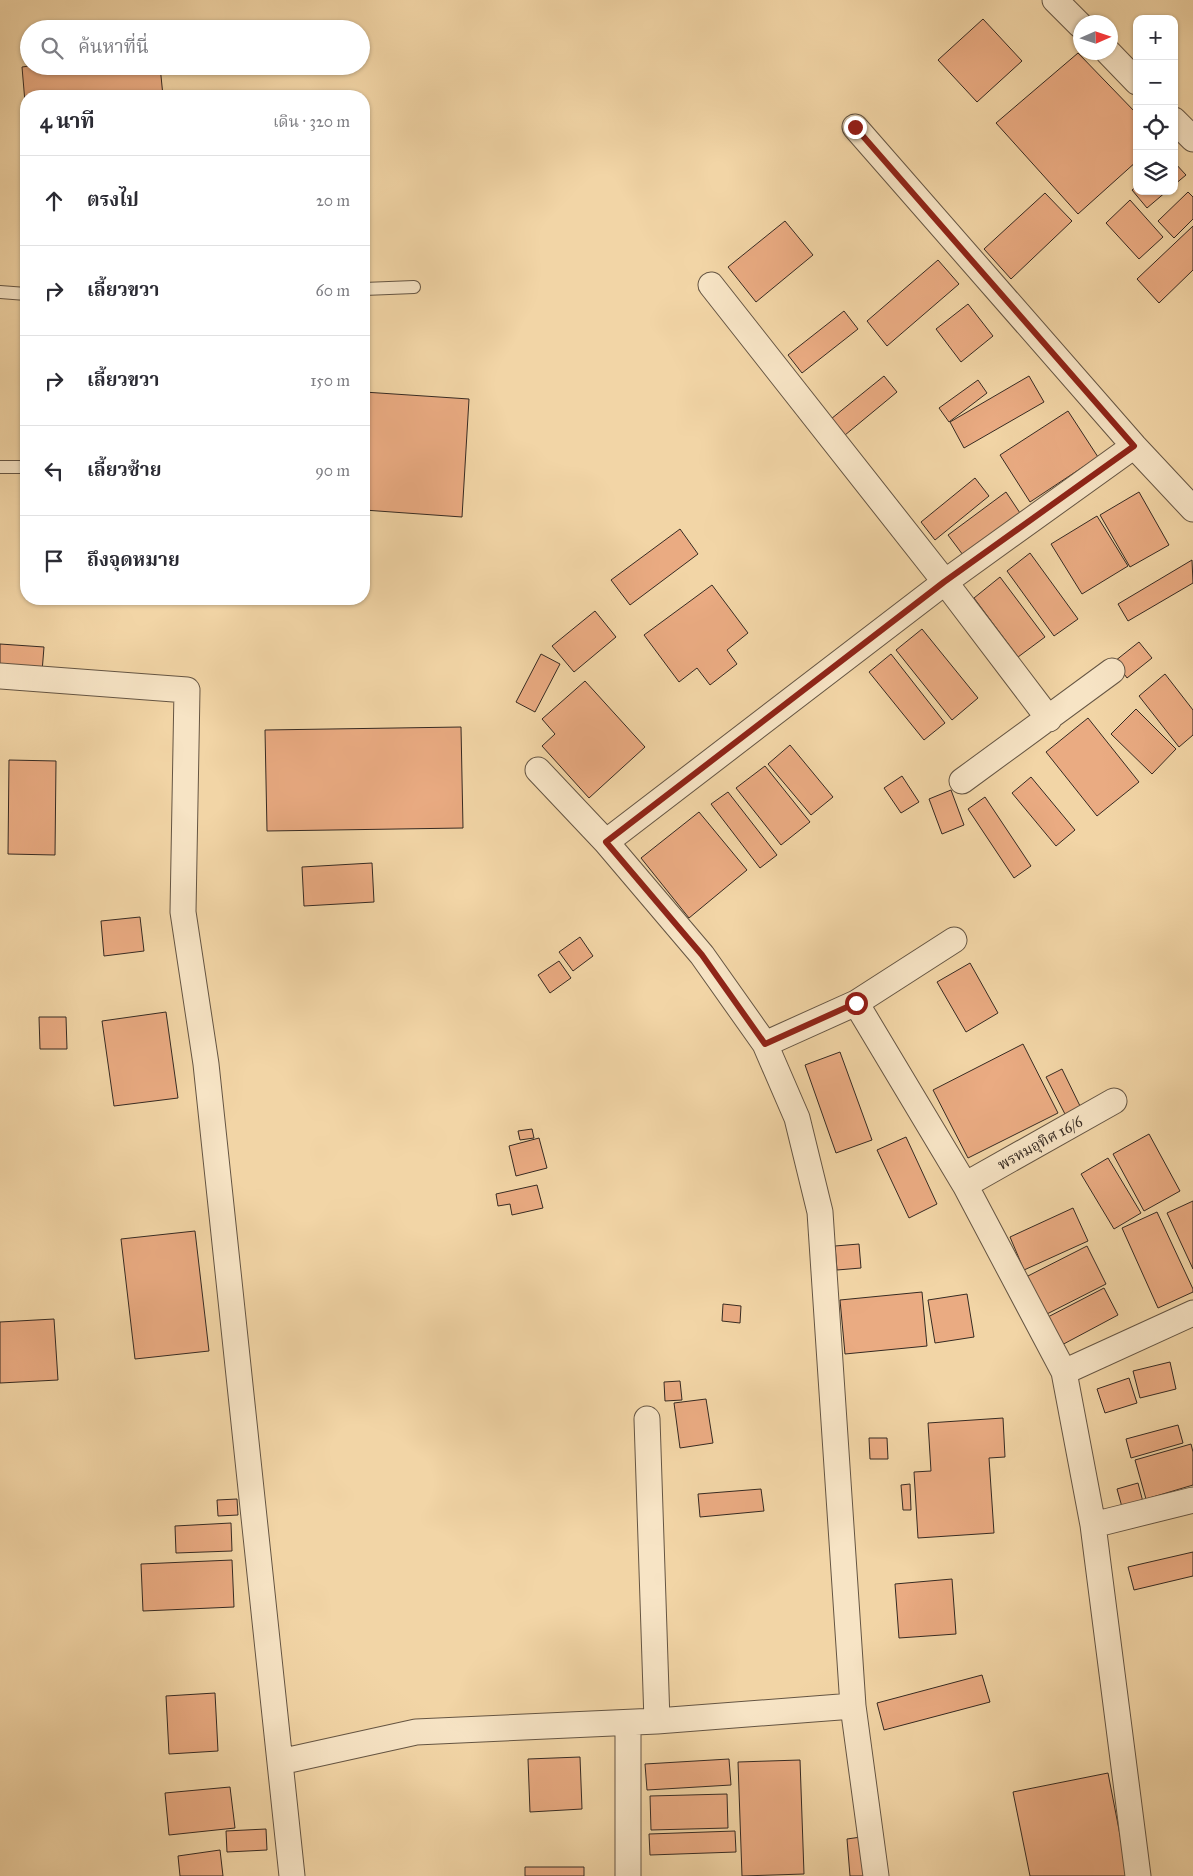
<!DOCTYPE html>
<html lang="th">
<head>
<meta charset="utf-8">
<style>
	:root { --surface:#fff; --page:#f2f2f3; --text:#2b2b33; --muted:#7c7c81; --line:#e1e1e2 }
	body { margin:0; font-family:"IM FELL Great Primer","Noto Serif Thai",serif; background:var(--page); color:var(--text) }
	.controls { position:absolute; right:15px; top:15px; display:grid; overflow:hidden; border-radius:10px; box-shadow:0 1px 4px #0004 }
	.controls button { width:45px; height:45px; display:grid; place-items:center; padding:0; border:0; border-bottom:1px solid var(--line); background:var(--surface); color:var(--text); font:25px sans-serif }
	.compass { position:absolute; left:1073px; top:15px; width:45px; height:45px; border-radius:50%; background:var(--surface); box-shadow:0 1px 4px #0004; rotate:87deg }
	.stop { position:absolute; width:15px; height:15px; margin:-11px; border:4px solid #8f2418; border-radius:50%; background:#fff }
	.stop.end { background:#8f2418; border-color:#fff; box-shadow:0 1px 5px #0008 }
	.list { margin:0; padding:0; list-style:none }
	h2 { display:flex; justify-content:space-between; align-items:center; height:65px; margin:0; padding:0 20px; font-size:21px }
	h2 small { font-size:16px; font-weight:400; color:var(--muted) }
	.list li { display:grid; grid-template-columns:32px 1fr auto; gap:15px; align-items:center; box-sizing:border-box; height:90px; padding:0 20px; border-top:1px solid var(--line) }
	.list b { display:block; font-size:19px; white-space:nowrap }
	.list em { font-size:16px; font-style:normal; color:var(--muted) }
	.icon { flex:none; width:28px; height:28px; fill:none; stroke:currentColor; stroke-width:2; stroke-linecap:round; stroke-linejoin:round }
	.map { position:relative; flex:none; width:1193px; height:1876px; overflow:hidden }
	.search { position:absolute; background:var(--surface); box-shadow:0 1px 4px #0004; left:20px; top:20px; width:350px; height:55px; display:flex; align-items:center; gap:12px; box-sizing:border-box; padding:0 18px; border-radius:28px; color:var(--muted); font-size:19px }
	.panel { position:absolute; background:var(--surface); box-shadow:0 1px 4px #0004; left:20px; top:90px; width:350px; height:515px; border-radius:20px }
	.map>svg:first-child { display:block }
	.building { fill:#eaab82; stroke:#362a22 }
	.lines { fill:none; stroke-linecap:round; stroke-linejoin:round }
	.service-casing { stroke:#655543; stroke-width:14 }
	.minor-casing { stroke:#655543; stroke-width:27 }
	.service { stroke:#f7e4c5; stroke-width:12 }
	.minor { stroke:#f7e4c5; stroke-width:25 }
	.route { stroke:#8f2418; stroke-width:6 }
	.labels { text-anchor:middle; dominant-baseline:central; stroke-width:4; stroke-linejoin:round; paint-order:stroke }
	.street-label { font-size:15px; fill:#362a22; stroke:#f7e4c5 }
</style>
</head>
<body>
<div class="map">
<svg width="1193" height="1876" viewBox="0 0 1193 1876">
	<rect width="100%" height="100%" fill="#f2d5a6"/>
	<filter id="stains"><feTurbulence type="fractalNoise" baseFrequency=".004" numOctaves="4"/><feColorMatrix values="0 0 0 0 .2 0 0 0 0 .09 0 0 0 0 .02 0 0 0 .5 -.17"/></filter>
	<radialGradient id="worn" r=".72"><stop offset=".6" stop-color="#630" stop-opacity="0"/><stop offset="1" stop-color="#630" stop-opacity=".3"/></radialGradient>
	<path class="building" d="M983 19 1022 61 977 102 938 60Z
		M1078 53 1137 114V161L1078 214 996 123Z
		M29 66H160L163 96H26V114L22 67Z
		M1174 162 1186 175 1174 185Z
		M1137 186V191H1167L1147 208 1132 190Z
		M1188 192 1193 197V219L1174 238 1158 221Z
		M1045 193 1072 221 1011 279 984 249Z
		M1130 200 1163 237 1139 259 1106 223Z
		M785 221 813 255 756 302 728 267Z
		M1193 226V270L1159 303 1137 279Z
		M938 260 959 284 887 346 867 321Z
		M968 304 993 336 961 362 936 329Z
		M844 311 858 329 802 373 788 355Z
		M884 376 897 392 839 440 826 423Z
		M1029 376 1044 402 964 448 950 422Z
		M978 380 987 393 949 422 939 408Z
		M364 392 469 399 462 517 364 510Z
		M1068 411 1098 457 1030 502 1000 455Z
		M975 478 989 496 935 540 921 522Z
		M1006 492 1020 513 963 555 948 535Z
		M1139 492 1169 545 1130 567 1100 515Z
		M1097 516 1128 566 1082 594 1051 544Z
		M680 529 698 554 630 605 611 580Z
		M1030 553 1078 619 1054 636 1007 571Z
		M1192 560 1193 583 1128 621 1118 604Z
		M1000 577 1045 637 1018 657 974 598Z
		M712 585 748 633 727 650 737 664 710 685 697 668 679 682 644 635Z
		M595 611 616 637 574 672 552 646Z
		M922 629 978 698 952 720 896 650Z
		M1139 642 1152 658 1127 678 1115 661Z
		M0 644 44 647 42 672 0 669Z
		M541 654 560 664 535 712 516 702Z
		M891 654 945 723 924 740 869 672Z
		M1165 674 1193 710V735L1179 747 1139 696Z
		M585 681 645 747 589 798 542 746 555 734 542 719Z
		M1136 709 1176 749 1152 774 1111 734Z
		M1088 718 1139 782 1097 816 1046 752Z
		M461 727 463 828 267 831 265 730Z
		M790 745 833 797 811 815 768 764Z
		M9 760 56 761 55 855 8 854Z
		M765 766 810 822 781 845 736 788Z
		M902 776 919 802 901 813 884 788Z
		M1031 777 1075 830 1056 846 1012 793Z
		M951 790 964 825 942 834 929 799Z
		M728 792 777 855 760 868 711 804Z
		M985 797 1031 866 1014 878 968 809Z
		M699 812 747 870 689 918 641 858Z
		M372 863 374 902 304 906 302 867Z
		M140 917 144 951 104 956 101 921Z
		M580 937 593 956 573 971 559 952Z
		M559 961 571 978 550 993 538 975Z
		M970 963 998 1013 966 1032 937 982Z
		M166 1012 178 1098 114 1106 102 1021Z
		M39 1017H66L67 1049H40Z
		M1023 1044 1058 1113 968 1158 933 1090Z
		M840 1052 872 1140 836 1153 805 1065Z
		M1062 1069 1081 1108 1066 1116 1046 1077Z
		M532 1129 534 1138 520 1140 518 1131Z
		M1149 1134 1180 1191 1144 1211 1113 1154Z
		M906 1137 937 1204 909 1218 877 1150Z
		M539 1138 547 1168 516 1176 509 1146Z
		M1108 1158 1141 1213 1114 1229 1081 1174Z
		M537 1185 543 1208 512 1215 510 1204 498 1206 496 1194Z
		M1193 1201V1269L1167 1213Z
		M1073 1208 1088 1241 1024 1270 1010 1237Z
		M1157 1212 1193 1289V1292L1158 1308 1122 1228Z
		M195 1231 209 1351 135 1359 121 1239Z
		M859 1244 861 1268 837 1270 835 1246Z
		M1087 1246 1106 1284 1041 1317 1022 1279Z
		M1104 1288 1118 1315 1058 1347 1044 1319Z
		M922 1292 927 1346 845 1354 840 1300Z
		M967 1294 974 1337 935 1343 928 1300Z
		M723 1304 741 1306 740 1323 722 1321Z
		M54 1319 58 1380 0 1383V1322Z
		M1170 1362 1176 1389 1140 1398 1133 1371Z
		M1129 1378 1137 1403 1105 1413 1097 1389Z
		M680 1381 682 1400 665 1401 664 1382Z
		M706 1399 713 1443 680 1448 674 1403Z
		M1003 1418 1005 1457 989 1458 994 1533 918 1538 914 1472 931 1471 928 1423Z
		M1178 1425 1183 1443 1131 1458 1126 1439Z
		M869 1438H887L888 1459H870Z
		M1191 1444 1193 1452V1485L1146 1499 1135 1460Z
		M1138 1483 1143 1502 1122 1507 1117 1489Z
		M910 1484 911 1510H903L901 1485Z
		M761 1489 764 1511 700 1517 698 1494Z
		M237 1499 238 1515 218 1516 217 1500Z
		M231 1523 232 1551 176 1553 175 1526Z
		M1193 1552V1576L1134 1590 1128 1567Z
		M232 1560 234 1607 143 1611 141 1564Z
		M952 1579 956 1634 899 1638 895 1584Z
		M982 1675 990 1702 884 1730 877 1703Z
		M215 1693 218 1751 169 1754 166 1696Z
		M580 1757 582 1809 530 1812 528 1759Z
		M729 1759 731 1785 647 1790 645 1764Z
		M800 1760 804 1874 742 1876 738 1762Z
		M1108 1773 1128 1876H1030L1013 1792Z
		M230 1787 235 1828 169 1835 165 1793Z
		M727 1794 728 1828 651 1830 650 1796Z
		M266 1829 267 1850 227 1852 226 1831Z
		M735 1831 736 1852 650 1855 649 1834Z
		M868 1836 872 1876H850L847 1839Z
		M220 1850 223 1876H180L178 1856Z
		M525 1867H584V1876H525Z"/>
	<g class="lines">
		<g class="service-casing">
			<path id="service" d="M364 289 414 287
				M0 292 26 294
				M0 467H26"/>
		</g>
		<g class="minor-casing">
			<path id="minor" d="M1055 0 1080 25
				M1108 52 1137 82
				M1174 120 1193 139
				M855 127 1134 446 1193 509
				M711 285 945 582 1049 719
				M0 676 187 690 183 912 206 1064 292 1876
				M538 770 606 842 702 955 765 1044 797 1118 820 1212 853 1706 876 1876
				M962 781 1112 671
				M606 842 945 582 1134 446
				M856 1003 965 1185 1064 1372 1093 1525 1138 1876
				M765 1044 856 1003 954 940
				M965 1185 1114 1101
				M1064 1372 1193 1313
				M647 1419 657 1721
				M1093 1525 1193 1500
				M280 1762 416 1732 657 1721 853 1706
				M628 1876V1723"/>
		</g>
		<use href="#service" class="service"/>
		<use href="#minor" class="minor"/>
	</g>
	<g class="lines">
		<path class="route" d="M855 127 1134 446 944 582 606 842 702 955 765 1044 856 1003"/>
	</g>
	<g class="labels">
		<g class="street-label">
			<text transform="translate(1040 1143) rotate(-29)">พรหมอุทิศ 16/6</text>
		</g>
	</g>
	<rect width="100%" height="100%" filter="url(#stains)"/>
	<rect width="100%" height="100%" fill="url(#worn)"/>
</svg>
<div class="controls">
<button>+</button>
<button>−</button>
<button><svg class="icon" aria-label="locate" viewBox="0 0 24 24"><circle cx="12" cy="12" r="6"/><path d="M12 2v4M12 18v4M2 12h4M18 12h4"/></svg></button>
<button><svg class="icon" aria-label="layers" viewBox="0 0 24 24"><path d="M12 4l9 5-9 5-9-5zM3 14l9 5 9-5"/></svg></button>
</div>
<svg class="compass" viewBox="-18 -18 36 36"><path d="M0-13l5 13h-10z" fill="#e53935"/><path d="M0 13l5-13h-10z" fill="#7c7c81"/></svg>
<div class="stop" style="left:856px;top:1003px"></div>
<div class="stop end" style="left:855px;top:127px"></div>
<div class="search"><svg class="icon" aria-label="search" viewBox="0 0 24 24"><circle cx="10" cy="10" r="6"/><path d="M15 15l6 6"/></svg>ค้นหาที่นี่</div>
<section class="panel">
<h2>4 นาที<small>เดิน · 320 m</small></h2>
<ul class="list">
<li><svg class="icon" aria-label="ahead" viewBox="0 0 24 24"><path d="M12 20V5M6 11l6-6 6 6"/></svg><div><b>ตรงไป</b></div><em>20 m</em></li>
<li><svg class="icon" aria-label="right" viewBox="0 0 24 24"><path d="M7 20v-9h11M14 6l5 5-5 5"/></svg><div><b>เลี้ยวขวา</b></div><em>60 m</em></li>
<li><svg class="icon" aria-label="right" viewBox="0 0 24 24"><path d="M7 20v-9h11M14 6l5 5-5 5"/></svg><div><b>เลี้ยวขวา</b></div><em>150 m</em></li>
<li><svg class="icon" aria-label="left" viewBox="0 0 24 24"><path d="M17 20v-9H6M10 6l-5 5 5 5"/></svg><div><b>เลี้ยวซ้าย</b></div><em>90 m</em></li>
<li><svg class="icon" aria-label="arrive" viewBox="0 0 24 24"><path d="M6 21V4h12l-3 4 3 4H6"/></svg><div><b>ถึงจุดหมาย</b></div></li>
</ul>
</section>
</div>
</body>
</html>
